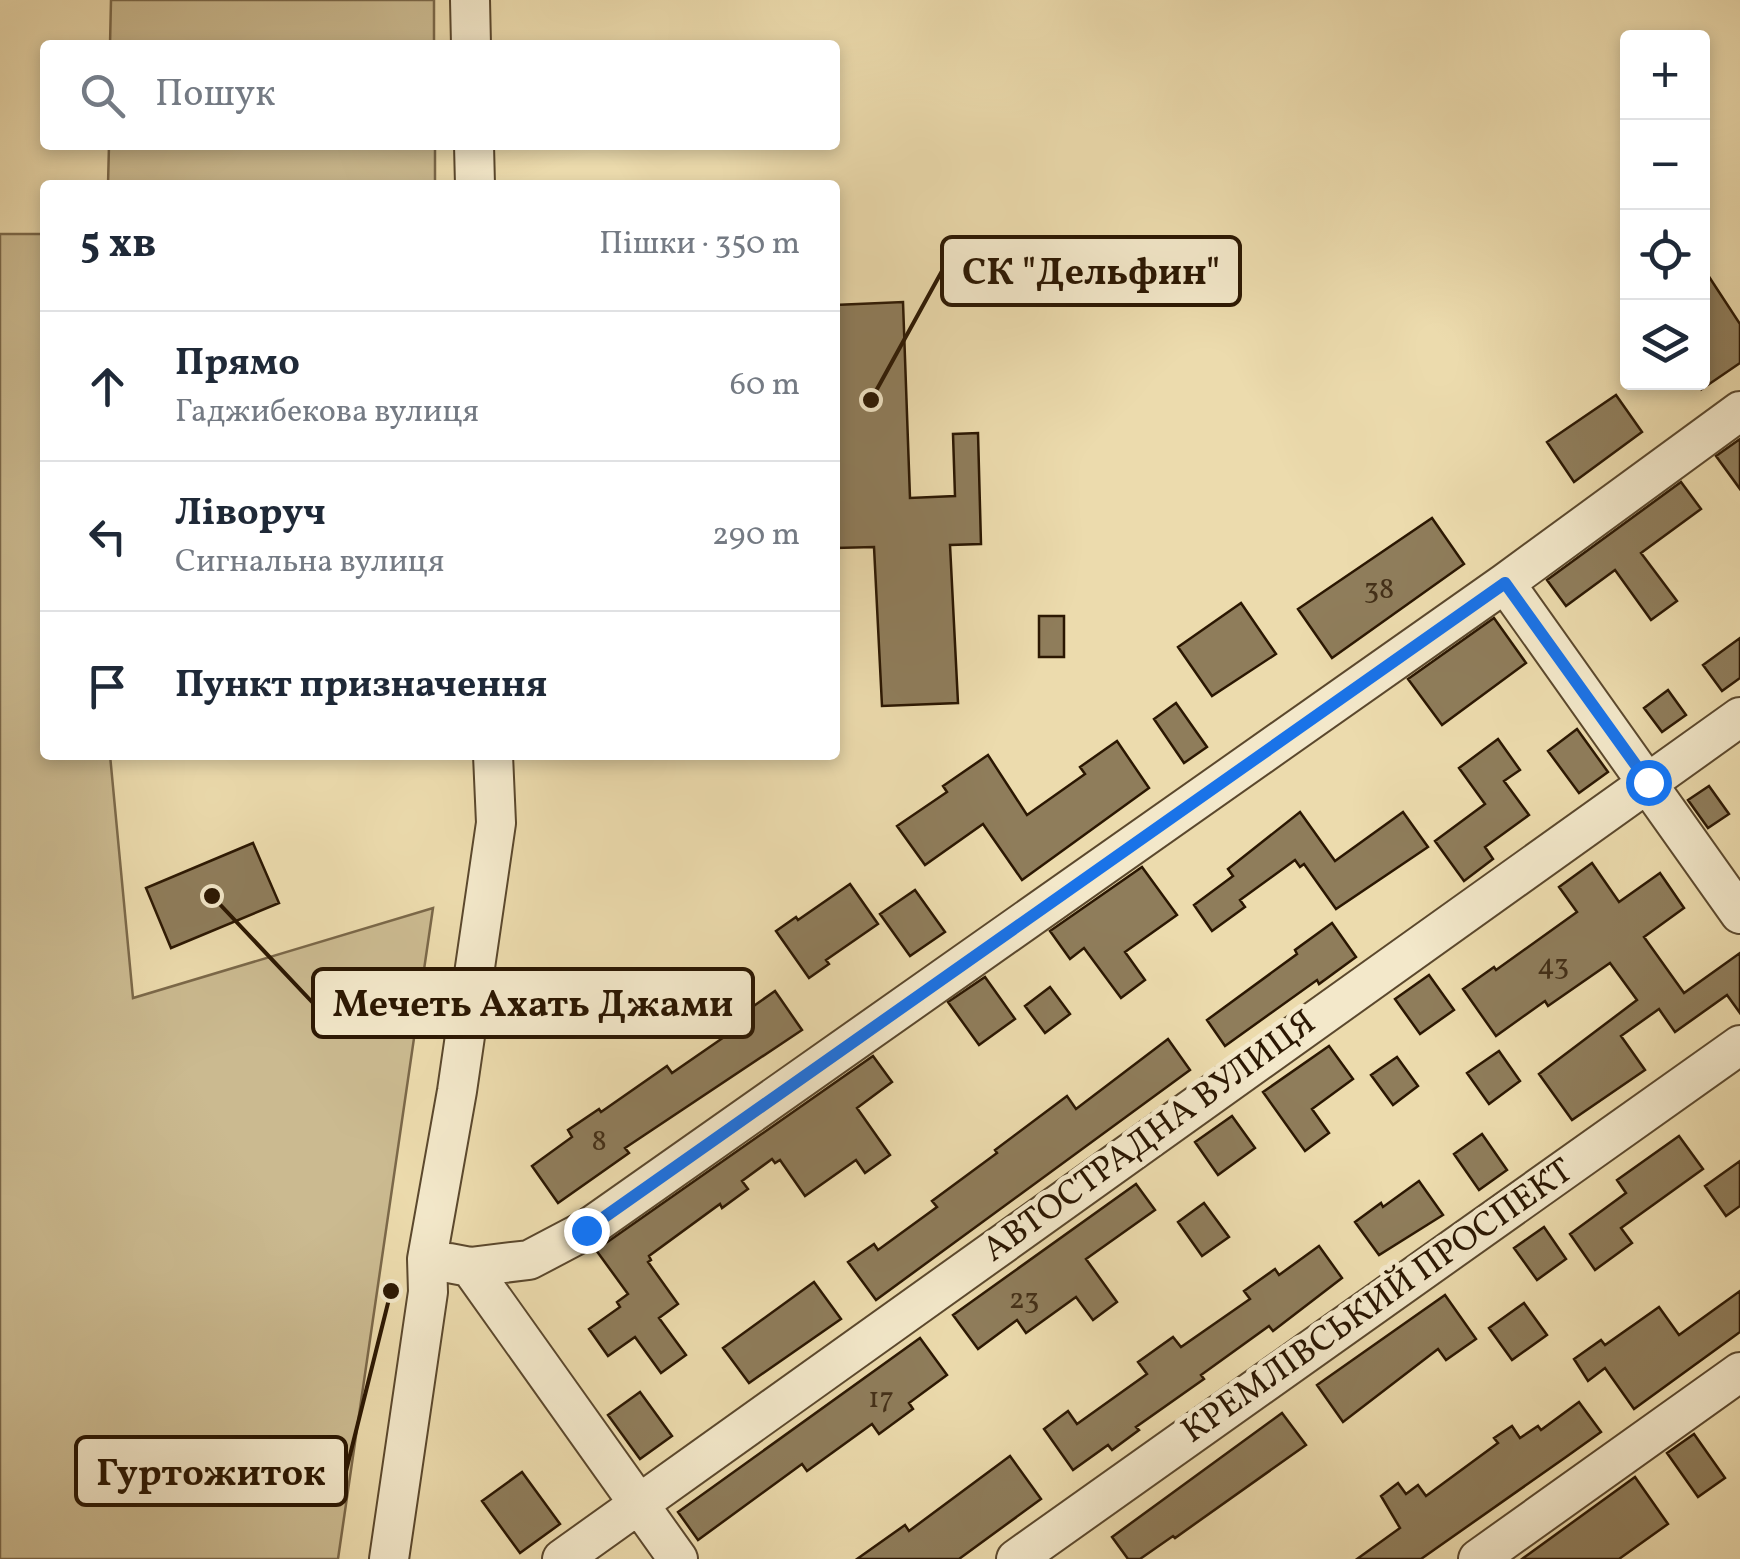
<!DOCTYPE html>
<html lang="uk">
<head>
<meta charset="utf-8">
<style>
	:root { --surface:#fff; --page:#f2f2f3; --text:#1f2937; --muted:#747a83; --line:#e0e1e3 }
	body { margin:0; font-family:Vollkorn,serif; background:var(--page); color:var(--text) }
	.controls { position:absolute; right:30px; top:30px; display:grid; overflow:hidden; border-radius:10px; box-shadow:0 5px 15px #0003 }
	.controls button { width:90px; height:90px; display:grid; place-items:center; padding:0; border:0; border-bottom:2px solid var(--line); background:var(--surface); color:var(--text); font:50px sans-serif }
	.stop { position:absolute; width:30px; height:30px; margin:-22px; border:8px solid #1a73e8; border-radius:50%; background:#fff }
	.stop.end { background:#1a73e8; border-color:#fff; box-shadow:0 2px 10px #0008 }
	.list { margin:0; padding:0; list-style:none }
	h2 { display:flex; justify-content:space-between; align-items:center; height:130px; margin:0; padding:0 40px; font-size:42px }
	h2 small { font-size:32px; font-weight:400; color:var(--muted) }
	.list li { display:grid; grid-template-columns:65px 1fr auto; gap:30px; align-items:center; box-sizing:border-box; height:150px; padding:0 40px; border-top:2px solid var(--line) }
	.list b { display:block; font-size:38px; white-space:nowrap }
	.list p { margin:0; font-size:32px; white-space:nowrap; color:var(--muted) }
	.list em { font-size:32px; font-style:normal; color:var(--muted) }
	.icon { flex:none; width:55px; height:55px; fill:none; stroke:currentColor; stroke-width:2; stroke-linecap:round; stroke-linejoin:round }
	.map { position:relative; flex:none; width:1740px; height:1559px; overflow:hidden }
	.search { position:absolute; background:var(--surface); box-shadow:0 5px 15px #0003; left:40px; top:40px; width:800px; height:110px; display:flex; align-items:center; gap:25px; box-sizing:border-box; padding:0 35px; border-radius:10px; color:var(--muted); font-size:38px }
	.panel { position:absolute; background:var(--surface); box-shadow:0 5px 15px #0003; left:40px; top:180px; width:800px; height:580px; border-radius:10px }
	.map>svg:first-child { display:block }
	.green { fill:#cbba90; stroke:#7b6849; stroke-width:2.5 }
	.building { fill:#8f7d5b; stroke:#2b1702; stroke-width:2.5 }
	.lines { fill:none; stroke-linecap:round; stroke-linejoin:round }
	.minor-casing { stroke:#5b482d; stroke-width:42 }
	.minor { stroke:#f3e8ca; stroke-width:38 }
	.route { stroke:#1a73e8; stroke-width:12 }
	.labels { text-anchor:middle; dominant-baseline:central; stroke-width:10; stroke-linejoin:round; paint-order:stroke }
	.number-label { font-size:30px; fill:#443018 }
	.street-label { font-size:35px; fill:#2b1702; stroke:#f3e8ca }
	.leader { fill:none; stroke:#2b1702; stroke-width:4 }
	.callout-dot { fill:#2b1702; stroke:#f3e8ca; stroke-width:4 }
	.callout { fill:#f3e8ca; stroke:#2b1702; stroke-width:4 }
	.callout-label { font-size:38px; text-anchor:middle; font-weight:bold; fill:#2b1702 }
</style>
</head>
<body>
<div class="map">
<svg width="1740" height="1559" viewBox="0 0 1740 1559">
	<rect width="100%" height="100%" fill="#ecdbad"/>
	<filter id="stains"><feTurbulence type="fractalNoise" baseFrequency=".002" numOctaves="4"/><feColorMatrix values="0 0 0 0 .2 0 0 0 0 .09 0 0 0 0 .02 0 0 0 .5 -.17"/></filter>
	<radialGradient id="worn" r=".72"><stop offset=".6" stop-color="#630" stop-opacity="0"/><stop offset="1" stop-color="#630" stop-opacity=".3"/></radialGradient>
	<path class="green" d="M111 0H434V45H110Z
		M109 145H435V185H108Z
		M0 234H45V755H110L133 998 433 908 338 1559H0Z"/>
	<path class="building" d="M1702 266 1740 324V363L1702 389Z
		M903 302 910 498 955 496 953 434 978 433 981 544 950 545 958 703 882 706 874 547 835 548V305Z
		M1616 395 1642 432 1574 482 1547 442Z
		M1740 439V489L1716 456Z
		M1681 482 1701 509 1641 553 1677 601 1651 620 1615 570 1566 606 1547 580Z
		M1432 518 1464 564 1332 658 1298 609Z
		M1241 603 1276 654 1212 696 1178 647Z
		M1039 616H1064V657H1039Z
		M1494 618 1526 663 1442 725 1408 679Z
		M1740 638V678L1722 691 1703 665Z
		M1668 690 1686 715 1662 732 1644 708Z
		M1176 703 1207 747 1184 763 1154 719Z
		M1577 729 1608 772 1579 793 1548 751Z
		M1498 739 1520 770 1504 781 1529 815 1485 847 1493 859 1464 881 1435 841 1485 804 1459 768Z
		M1117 741 1149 788 1022 880 983 824 925 865 897 826 947 792 943 786 988 755 1027 815 1085 774 1080 767Z
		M1709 786 1729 814 1708 828 1688 800Z
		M1300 812 1335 861 1403 812 1428 847 1336 909 1304 864 1300 867 1295 860 1240 900 1245 907 1212 931 1194 905 1233 876 1228 869Z
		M253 843 279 903 171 948 146 888Z
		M1592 863 1619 902 1660 873 1684 908 1644 937 1684 993 1740 953V1013L1727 995 1675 1032 1659 1009 1621 1036 1645 1070 1572 1120 1539 1074 1637 1000 1610 963 1548 1006 1545 1001 1496 1036 1463 989 1494 967 1496 970 1577 912 1559 887Z
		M1142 867 1177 915 1125 952 1145 980 1121 998 1084 948 1070 959 1050 931Z
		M850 884 878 924 826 960 829 964 809 978 776 931 796 917 798 920Z
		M915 890 945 932 910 956 880 914Z
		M1332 923 1356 957 1319 984 1317 980 1225 1046 1207 1020 1297 954 1295 950Z
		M1429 975 1454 1010 1420 1034 1395 999Z
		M985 977 1015 1019 979 1045 948 1002Z
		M1050 987 1070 1014 1045 1033 1025 1006Z
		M775 991 802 1030 625 1148 629 1153 558 1203 532 1166 572 1137 568 1130 599 1109 601 1112 667 1066 672 1073 743 1024 738 1017Z
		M1168 1039 1190 1070 876 1300 848 1262 874 1244 878 1250 937 1207 932 1201 997 1153 995 1150 1067 1096 1076 1109Z
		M1329 1046 1353 1079 1312 1109 1329 1133 1305 1151 1263 1092Z
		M1499 1051 1520 1081 1489 1104 1467 1073Z
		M873 1056 892 1082 857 1108 890 1155 865 1173 856 1160 805 1196 780 1160 775 1163 772 1159 742 1181 748 1189 722 1208 720 1204 649 1256 651 1260 648 1262 678 1304 659 1318 686 1355 661 1373 635 1337 608 1356 589 1329 620 1307 617 1302 628 1294 596 1250Z
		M1397 1057 1418 1086 1393 1105 1371 1075Z
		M1232 1116 1255 1148 1218 1175 1195 1142Z
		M1482 1134 1507 1170 1479 1190 1454 1154Z
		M1679 1136 1703 1169 1621 1228 1632 1243 1595 1270 1570 1234 1626 1193 1617 1180Z
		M1740 1161V1206L1726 1216 1705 1186Z
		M1419 1181 1443 1215 1379 1255 1355 1222 1381 1203 1383 1207Z
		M1136 1184 1155 1210 1086 1259 1117 1302 1093 1320 1076 1297 1026 1333 1017 1320 978 1349 953 1315Z
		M1204 1203 1229 1237 1202 1256 1178 1222Z
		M1544 1227 1566 1259 1537 1280 1514 1248Z
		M1319 1246 1342 1278 1273 1331 1269 1326 1201 1375 1204 1379 1136 1427 1139 1430 1112 1450 1108 1445 1073 1470 1044 1429 1068 1411 1077 1424 1147 1374 1138 1362 1173 1337 1181 1347 1250 1299 1244 1291 1275 1269 1279 1275Z
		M814 1282 841 1319 749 1383 723 1348Z
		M1740 1291V1332L1634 1409 1605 1368 1588 1381 1574 1359 1601 1340 1605 1345 1659 1307 1679 1335Z
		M1445 1295 1476 1339 1446 1360 1438 1349 1343 1422 1317 1385Z
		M1524 1303 1547 1335 1512 1360 1489 1328Z
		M920 1338 947 1375 909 1403 913 1409 879 1434 872 1424 807 1471 802 1464 698 1540 678 1512Z
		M640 1392 672 1436 640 1459 608 1415Z
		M1579 1402 1601 1432 1566 1457 1421 1559H1357L1400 1528 1381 1496 1398 1483 1406 1494 1418 1485 1426 1496 1498 1443 1494 1438 1512 1426 1520 1438 1538 1426 1541 1430Z
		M1282 1413 1306 1445 1175 1538 1173 1536 1140 1559H1128L1112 1537Z
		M1694 1434 1725 1478 1698 1497 1667 1453Z
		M1010 1456 1041 1499 959 1559H857L905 1525 909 1531Z
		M522 1472 560 1524 520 1553 482 1501Z
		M1635 1477 1668 1524 1619 1559H1522Z"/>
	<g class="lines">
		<g class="minor-casing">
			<path id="minor" d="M470 0 471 45
				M474 145 475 185
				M1505 583 1740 914
				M449 1263 470 1267 678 1559
				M470 1267 529 1260 586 1230 1505 583 1740 411
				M389 1559 428 1292 427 1259 457 1091 496 823 493 755
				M562 1559 1740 717
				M1016 1559 1740 1045
				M1478 1559 1740 1372"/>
		</g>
		<use href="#minor" class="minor"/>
	</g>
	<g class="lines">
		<path class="route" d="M586 1230 1505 583 1648 782"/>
	</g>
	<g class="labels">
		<g class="number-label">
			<text x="1379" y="590">38</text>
			<text x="1553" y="966">43</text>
			<text x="599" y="1142">8</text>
			<text x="1024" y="1300">23</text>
			<text x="881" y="1399">17</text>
		</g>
		<g class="street-label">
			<text transform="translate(1150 1137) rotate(-36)">АВТОСТРАДНА ВУЛИЦЯ</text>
			<text transform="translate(1378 1302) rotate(-35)">КРЕМЛІВСЬКИЙ ПРОСПЕКТ</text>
		</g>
	</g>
	<path class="leader" d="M871 400L942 271M212 896L313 1003M391 1291L346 1471"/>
	<g class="callout-dot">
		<circle cx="871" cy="400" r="10"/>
		<circle cx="212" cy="896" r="10"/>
		<circle cx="391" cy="1291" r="10"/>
	</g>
	<g class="callout">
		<rect x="942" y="237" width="298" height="68" rx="10"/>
		<rect x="313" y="969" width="440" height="68" rx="10"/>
		<rect x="76" y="1437" width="270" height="68" rx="10"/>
	</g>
	<g class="callout-label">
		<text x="1091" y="284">СК "Дельфин"</text>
		<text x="533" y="1016">Мечеть Ахать Джами</text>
		<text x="211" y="1485">Гуртожиток</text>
	</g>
	<rect width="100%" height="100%" filter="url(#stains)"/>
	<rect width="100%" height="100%" fill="url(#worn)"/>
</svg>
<div class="controls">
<button>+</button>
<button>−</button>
<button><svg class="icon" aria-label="locate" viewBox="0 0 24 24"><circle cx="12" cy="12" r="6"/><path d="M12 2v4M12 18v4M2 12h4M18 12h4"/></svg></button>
<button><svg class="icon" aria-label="layers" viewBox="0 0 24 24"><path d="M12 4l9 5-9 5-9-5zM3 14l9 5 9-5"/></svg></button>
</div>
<div class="stop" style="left:1648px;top:782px"></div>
<div class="stop end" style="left:586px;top:1230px"></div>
<div class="search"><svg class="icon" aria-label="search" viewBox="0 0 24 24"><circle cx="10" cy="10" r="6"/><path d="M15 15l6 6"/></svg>Пошук</div>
<section class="panel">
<h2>5 хв<small>Пішки · 350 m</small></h2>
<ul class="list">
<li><svg class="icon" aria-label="ahead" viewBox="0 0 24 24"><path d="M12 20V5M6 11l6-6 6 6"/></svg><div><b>Прямо</b><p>Гаджибекова вулиця</p></div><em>60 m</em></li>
<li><svg class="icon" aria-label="left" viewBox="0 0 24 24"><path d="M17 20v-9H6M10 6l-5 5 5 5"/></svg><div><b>Ліворуч</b><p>Сигнальна вулиця</p></div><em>290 m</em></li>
<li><svg class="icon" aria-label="arrive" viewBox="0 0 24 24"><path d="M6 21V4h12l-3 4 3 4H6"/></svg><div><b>Пункт призначення</b></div></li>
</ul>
</section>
</div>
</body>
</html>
